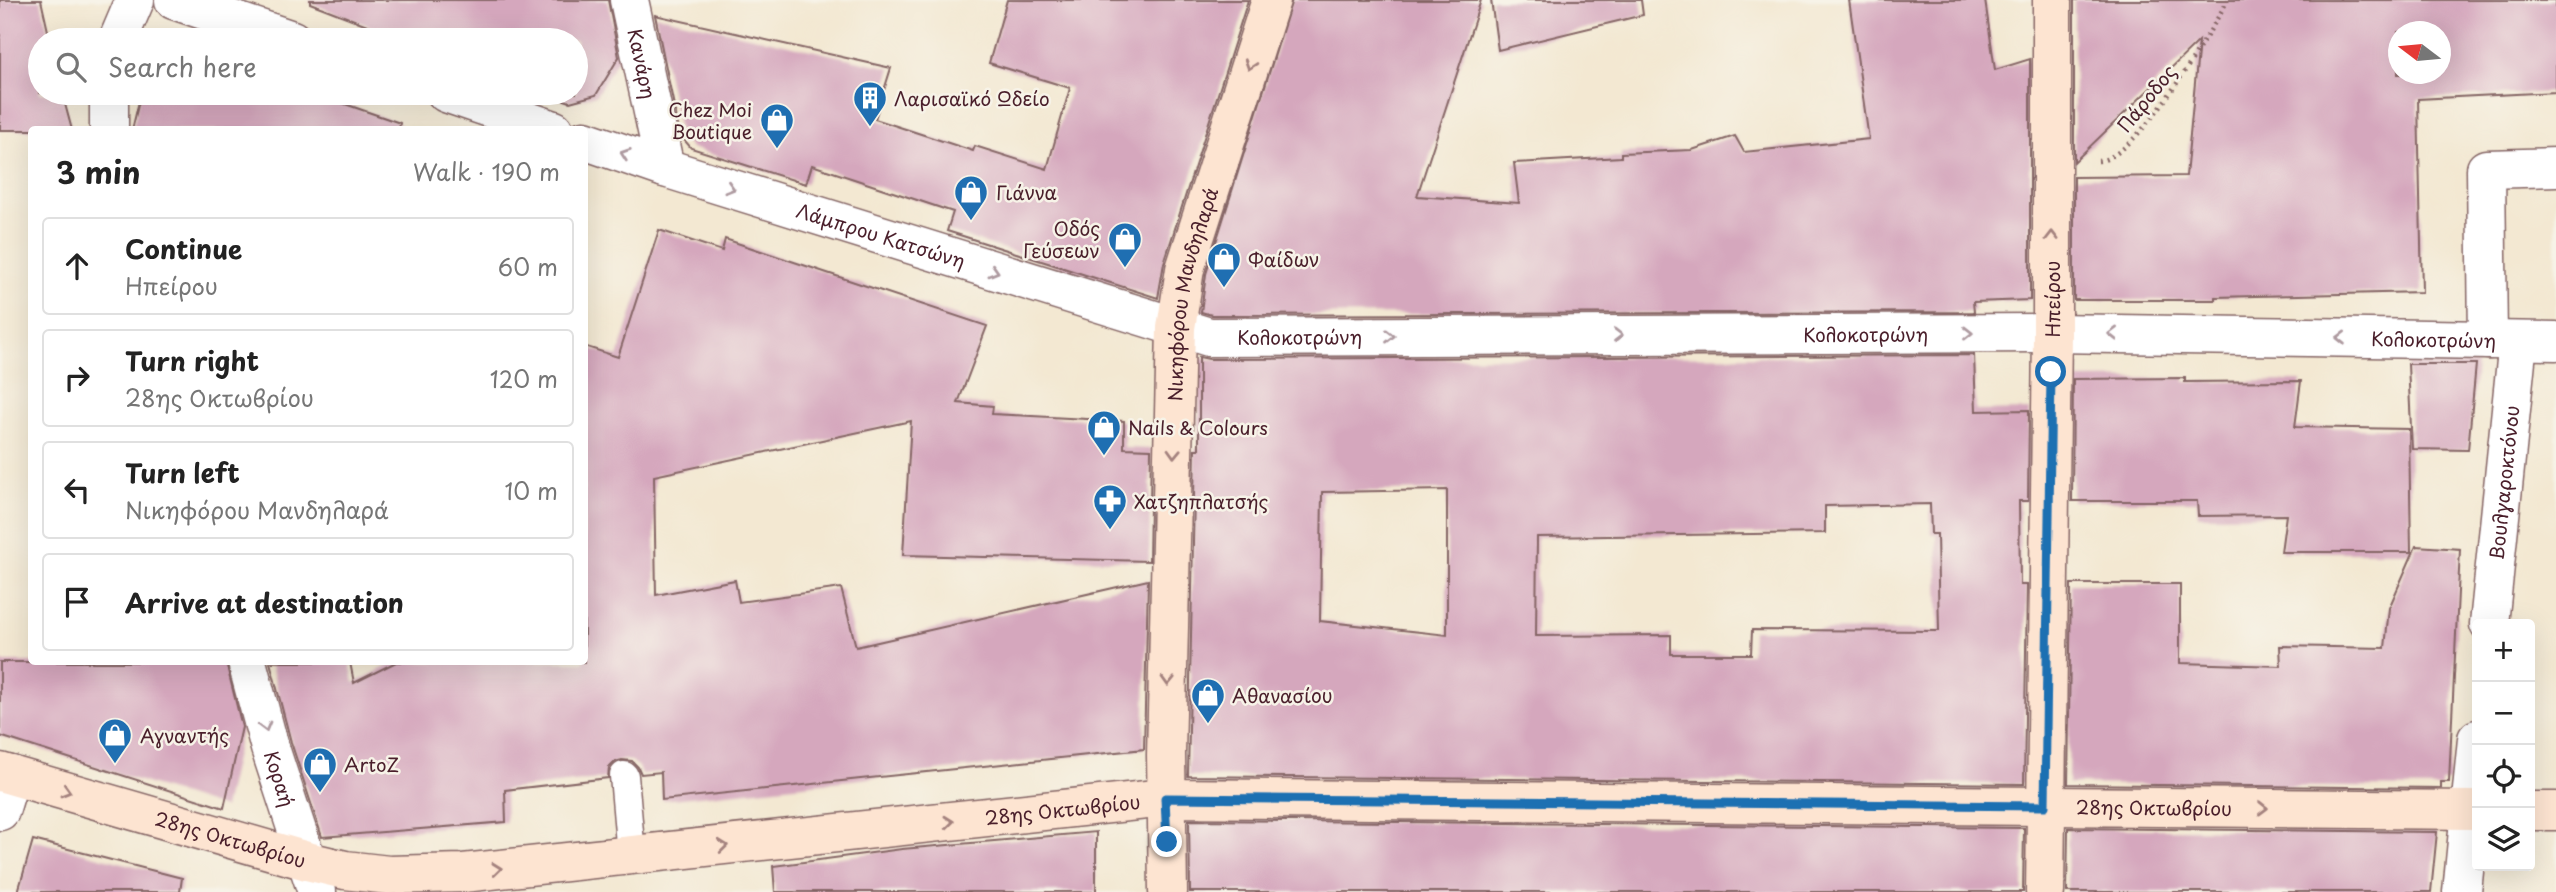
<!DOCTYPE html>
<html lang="en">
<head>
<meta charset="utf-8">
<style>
	:root { --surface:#fff; --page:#f2f2f2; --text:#222; --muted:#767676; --line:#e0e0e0 }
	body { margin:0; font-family:"Playpen Sans",sans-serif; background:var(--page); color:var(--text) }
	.controls { position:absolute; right:21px; bottom:21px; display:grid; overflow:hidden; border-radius:7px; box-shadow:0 7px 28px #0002 }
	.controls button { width:63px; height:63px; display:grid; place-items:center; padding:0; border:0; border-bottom:2px solid var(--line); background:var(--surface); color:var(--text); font:35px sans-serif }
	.compass { position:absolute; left:2388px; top:21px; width:63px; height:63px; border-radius:50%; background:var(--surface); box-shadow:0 7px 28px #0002; rotate:286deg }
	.stop { position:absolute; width:21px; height:21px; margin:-16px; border:5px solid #1f6fb2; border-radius:50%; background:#fff }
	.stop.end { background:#1f6fb2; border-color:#fff; box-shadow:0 2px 7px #0008 }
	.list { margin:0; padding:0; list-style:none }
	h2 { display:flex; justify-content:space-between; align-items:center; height:91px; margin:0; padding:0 28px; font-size:30px }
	h2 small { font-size:23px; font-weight:400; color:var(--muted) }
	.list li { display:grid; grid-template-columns:46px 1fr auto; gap:21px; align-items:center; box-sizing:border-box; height:98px; margin:0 14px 14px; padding:0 14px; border:2px solid var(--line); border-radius:7px }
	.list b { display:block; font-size:26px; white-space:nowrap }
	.list p { margin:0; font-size:23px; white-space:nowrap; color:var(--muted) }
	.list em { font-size:23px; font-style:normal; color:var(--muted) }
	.icon { flex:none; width:38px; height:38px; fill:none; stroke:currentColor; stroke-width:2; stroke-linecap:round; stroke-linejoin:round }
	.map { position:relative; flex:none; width:2556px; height:892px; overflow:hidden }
	.search { position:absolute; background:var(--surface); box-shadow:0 7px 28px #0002; left:28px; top:28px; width:560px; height:77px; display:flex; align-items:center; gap:18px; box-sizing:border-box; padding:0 24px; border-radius:38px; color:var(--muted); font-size:26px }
	.panel { position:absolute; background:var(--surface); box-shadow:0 7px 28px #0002; left:28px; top:126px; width:560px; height:539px; border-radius:7px }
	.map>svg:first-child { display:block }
	.building { fill:#d5a7bd; fill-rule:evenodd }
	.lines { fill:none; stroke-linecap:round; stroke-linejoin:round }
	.lane-casing { stroke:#856565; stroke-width:31 }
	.street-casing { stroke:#856565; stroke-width:41 }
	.secondary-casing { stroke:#856565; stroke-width:41 }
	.path { stroke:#856565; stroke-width:4.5; stroke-dasharray:2 5; stroke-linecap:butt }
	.lane { stroke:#fff; stroke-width:28 }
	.street { stroke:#fff; stroke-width:38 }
	.secondary { stroke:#fde4d1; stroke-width:38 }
	.oneway { stroke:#a4827e }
	.oneway2 { stroke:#ae9aa0 }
	.route { stroke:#1f6fb2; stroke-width:9 }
	.labels { text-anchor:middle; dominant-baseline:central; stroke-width:5; stroke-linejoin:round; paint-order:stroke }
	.street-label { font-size:19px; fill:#4a1f2b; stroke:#f7f3e8 }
	.poi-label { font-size:19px; fill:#4a1f2b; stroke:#f7f3e8; text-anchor:start }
</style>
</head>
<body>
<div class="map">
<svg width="2556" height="892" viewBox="0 0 2556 892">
	<rect width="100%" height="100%" fill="#f7f3e8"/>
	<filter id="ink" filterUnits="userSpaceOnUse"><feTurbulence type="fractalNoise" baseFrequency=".0143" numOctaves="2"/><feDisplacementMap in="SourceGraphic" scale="14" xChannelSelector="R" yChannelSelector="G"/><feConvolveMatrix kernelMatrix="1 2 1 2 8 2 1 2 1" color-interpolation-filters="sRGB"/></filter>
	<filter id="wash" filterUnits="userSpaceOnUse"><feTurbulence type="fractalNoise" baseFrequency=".00686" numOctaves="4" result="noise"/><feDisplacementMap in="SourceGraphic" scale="28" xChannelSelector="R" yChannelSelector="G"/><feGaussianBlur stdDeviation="1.57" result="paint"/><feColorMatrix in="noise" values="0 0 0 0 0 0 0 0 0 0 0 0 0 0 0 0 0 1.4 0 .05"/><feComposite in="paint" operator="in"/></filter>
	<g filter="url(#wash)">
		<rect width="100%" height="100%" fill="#f3e8d2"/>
		<g id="blocks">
			<path class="building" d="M0 0H41L50 40H40V93H62L72 130H0Z
				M310 0H608L619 57 596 95 570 102 544 93H576V40H406L310 3Z
				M1007 0H1248L1164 263 1158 298 947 231 953 212 812 165 806 184 691 148 680 135 655 15 891 68 875 119 973 151 975 146 1047 169 1070 88 989 63Z
				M1292 0H1481L1417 196 1519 203 1514 163 1621 157V153L1692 150 1735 136 1744 152 1869 139 1849 0H1985L1995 70 2030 59V300L1973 302 1974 312 1212 315 1201 312 1206 274Z
				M1491 0H1641L1643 15 1498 50Z
				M2074 0H2556V92L2418 99 2422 292 2215 297V300H2074V177L2186 176 2199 41 2074 162ZM2398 32H2440V74H2398Z
				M141 93H313L400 123 399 130H132Z
				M659 230 722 251 725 239 987 326 958 403 993 406 992 414 1124 421V448L1151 449 1149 561 903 555 911 421 654 476 656 595 735 580 739 602 841 588 856 647 1148 580 1144 749 662 800 661 772 641 774 638 767 632 761 622 760 615 762 609 768 608 778 505 790 506 822 322 837 291 742 270 662H350L354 683 396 662H584V346L618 357Z
				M1974 355 1976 411 2029 410 2028 501H2019L2020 585H2027L2024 784 1188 776 1195 449H1199V357L1209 359ZM1447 490V635L1320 621 1322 492ZM1930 504 1931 534H1937L1939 631 1752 630 1751 654H1671V635L1536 636 1537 537 1825 533V506Z
				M2408 364H2476L2468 450 2412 449Z
				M2185 378V382L2301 381 2295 427 2409 429 2411 552H2281L2286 515 2198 516 2197 501H2072L2073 379Z
				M2416 546 2460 549 2449 782H2441V788L2068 784 2071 584H2180V663L2281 666 2280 646 2385 648 2389 608Z
				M0 662H226L242 727 224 808 0 736Z
				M1189 820 2024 828 2023 892H1190Z
				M2068 828 2437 832 2431 892H2067Z
				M1096 832V892H775L773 866 902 849Z
				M33 840 182 878 180 892H18Z"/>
		</g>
	</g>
	<g filter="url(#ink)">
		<use href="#blocks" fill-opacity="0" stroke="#856565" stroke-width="2"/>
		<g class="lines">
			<g class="lane-casing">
				<path id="lane" d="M624 776 631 855"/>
			</g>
			<g class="street-casing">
				<g id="street">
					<path d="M174 0 292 40"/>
					<path id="s1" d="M629 0 665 168"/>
					<path d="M118 40 135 0"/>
					<path d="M446 93 554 130"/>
					<path d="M109 130V93"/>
					<path id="s2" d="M584 140 665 168 1209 337 2052 333 2556 341"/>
					<path d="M2488 340 2486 169 2556 167"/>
					<path id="s3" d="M2489 624 2518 341"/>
					<path id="s4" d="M247 662 270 748 317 892"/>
					<path d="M0 811 11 775"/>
					<path d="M2462 892 2477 739"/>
				</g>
			</g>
			<g class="secondary-casing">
				<g id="secondary">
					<path id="s5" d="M0 772 307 861 345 870 389 875 463 873 1165 798 2477 810"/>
					<path d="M2530 811H2556"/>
					<path id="s6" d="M1168 892 1166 755 1176 328 1185 269 1271 0"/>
					<path id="s7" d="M2045 892 2052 333V0"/>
				</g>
			</g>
			<path class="path" d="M2098 161C2138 159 2208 34 2228 0"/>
			<use href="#lane" class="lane"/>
			<use href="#street" class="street"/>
			<use href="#secondary" class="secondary"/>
		</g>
		<defs><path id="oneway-chevron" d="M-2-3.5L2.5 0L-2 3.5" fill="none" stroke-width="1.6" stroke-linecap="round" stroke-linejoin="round" transform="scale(1.75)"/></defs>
		<g class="oneway">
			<use href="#oneway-chevron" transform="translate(1250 65) rotate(108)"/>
			<use href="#oneway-chevron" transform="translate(2052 236) rotate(-90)"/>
			<use href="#oneway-chevron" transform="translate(1174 453) rotate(92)"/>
			<use href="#oneway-chevron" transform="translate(1168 681) rotate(92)"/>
			<use href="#oneway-chevron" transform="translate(66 791) rotate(16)"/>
			<use href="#oneway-chevron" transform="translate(2263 808) rotate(1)"/>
			<use href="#oneway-chevron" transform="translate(949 822) rotate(-6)"/>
			<use href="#oneway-chevron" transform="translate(723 846) rotate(-6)"/>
			<use href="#oneway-chevron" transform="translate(497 869) rotate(-6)"/>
		</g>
		<g class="oneway2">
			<use href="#oneway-chevron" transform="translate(625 154) rotate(-161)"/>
			<use href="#oneway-chevron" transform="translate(730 188) rotate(17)"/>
			<use href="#oneway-chevron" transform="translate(994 271) rotate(17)"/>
			<use href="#oneway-chevron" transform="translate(1968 333)"/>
			<use href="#oneway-chevron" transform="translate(2113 334) rotate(-179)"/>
			<use href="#oneway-chevron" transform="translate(1618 335)"/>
			<use href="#oneway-chevron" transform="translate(1390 336)"/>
			<use href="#oneway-chevron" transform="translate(2341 338) rotate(-179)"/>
			<use href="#oneway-chevron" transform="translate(265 727) rotate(75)"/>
		</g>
	</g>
	<g class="lines" filter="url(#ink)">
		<path class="route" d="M1167 842 1165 798 2045 806 2051 372"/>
	</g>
	<defs>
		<g id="building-pin" transform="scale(1.75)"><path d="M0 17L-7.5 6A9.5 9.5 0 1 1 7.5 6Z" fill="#1f6fb2" stroke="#f7f3e8"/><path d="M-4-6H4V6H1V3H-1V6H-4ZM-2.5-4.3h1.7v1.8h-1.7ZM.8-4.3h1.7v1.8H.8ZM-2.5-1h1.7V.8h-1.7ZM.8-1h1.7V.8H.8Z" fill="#fff"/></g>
		<g id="shop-pin" transform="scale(1.75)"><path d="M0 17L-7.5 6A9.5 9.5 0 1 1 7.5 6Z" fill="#1f6fb2" stroke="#f7f3e8"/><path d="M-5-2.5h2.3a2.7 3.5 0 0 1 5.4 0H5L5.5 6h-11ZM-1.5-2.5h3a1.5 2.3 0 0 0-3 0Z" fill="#fff"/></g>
		<g id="pharmacy-pin" transform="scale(1.75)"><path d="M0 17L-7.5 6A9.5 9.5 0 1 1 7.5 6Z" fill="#1f6fb2" stroke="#f7f3e8"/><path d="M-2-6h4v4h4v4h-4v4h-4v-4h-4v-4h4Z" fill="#fff"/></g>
	</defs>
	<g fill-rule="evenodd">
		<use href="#building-pin" x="870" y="98"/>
		<use href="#shop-pin" x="777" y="120"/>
		<use href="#shop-pin" x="971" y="192"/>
		<use href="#shop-pin" x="1125" y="239"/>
		<use href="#shop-pin" x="1224" y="259"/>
		<use href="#shop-pin" x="1104" y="427"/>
		<use href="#pharmacy-pin" x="1110" y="501"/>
		<use href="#shop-pin" x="1208" y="695"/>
		<use href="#shop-pin" x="115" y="735"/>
		<use href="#shop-pin" x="320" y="764"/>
	</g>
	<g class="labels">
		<g class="street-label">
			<text stroke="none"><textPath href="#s1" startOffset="65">Κανάρη</textPath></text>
			<text transform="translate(2146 98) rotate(-51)">Πάροδος</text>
			<text stroke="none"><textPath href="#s2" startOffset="312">Λάμπρου Κατσώνη</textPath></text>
			<text stroke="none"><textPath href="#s6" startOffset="600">Νικηφόρου Μανδηλαρά</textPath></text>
			<text stroke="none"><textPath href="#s7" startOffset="593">Ηπείρου</textPath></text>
			<text stroke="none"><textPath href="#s2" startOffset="1312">Κολοκοτρώνη</textPath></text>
			<text stroke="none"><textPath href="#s2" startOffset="746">Κολοκοτρώνη</textPath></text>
			<text stroke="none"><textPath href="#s2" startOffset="1880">Κολοκοτρώνη</textPath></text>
			<text stroke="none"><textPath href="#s3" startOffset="142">Βουλγαροκτόνου</textPath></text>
			<text stroke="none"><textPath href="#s4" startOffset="121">Κοραή</textPath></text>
			<text stroke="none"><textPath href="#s5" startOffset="2172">28ης Οκτωβρίου</textPath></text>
			<text stroke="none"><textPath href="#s5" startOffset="1080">28ης Οκτωβρίου</textPath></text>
			<text stroke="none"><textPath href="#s5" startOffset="240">28ης Οκτωβρίου</textPath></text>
		</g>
		<g class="poi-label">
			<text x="894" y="98">Λαρισαϊκό Ωδείο</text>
			<text x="752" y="109" text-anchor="end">Chez Moi<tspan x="752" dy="22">Boutique</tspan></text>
			<text x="996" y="192">Γιάννα</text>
			<text x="1100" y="228" text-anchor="end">Οδός<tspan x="1100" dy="22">Γεύσεων</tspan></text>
			<text x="1248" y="259">Φαίδων</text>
			<text x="1128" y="427">Nails &amp; Colours</text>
			<text x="1134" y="501">Χατζηπλατσής</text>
			<text x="1232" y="695">Αθανασίου</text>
			<text x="140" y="735">Αγναντής</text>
			<text x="344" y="764">ArtoZ</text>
		</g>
	</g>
</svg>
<div class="controls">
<button>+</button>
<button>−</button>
<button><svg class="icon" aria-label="locate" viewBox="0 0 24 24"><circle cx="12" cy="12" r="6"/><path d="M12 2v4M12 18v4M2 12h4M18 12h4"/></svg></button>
<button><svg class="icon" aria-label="layers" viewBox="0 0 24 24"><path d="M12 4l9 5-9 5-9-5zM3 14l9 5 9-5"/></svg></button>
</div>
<svg class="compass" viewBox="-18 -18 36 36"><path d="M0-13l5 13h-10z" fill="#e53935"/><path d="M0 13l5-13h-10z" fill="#767676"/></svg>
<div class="stop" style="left:2051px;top:372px"></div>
<div class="stop end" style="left:1167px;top:842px"></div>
<div class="search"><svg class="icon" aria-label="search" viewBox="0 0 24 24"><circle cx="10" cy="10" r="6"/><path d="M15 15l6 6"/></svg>Search here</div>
<section class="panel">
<h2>3 min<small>Walk · 190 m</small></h2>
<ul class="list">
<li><svg class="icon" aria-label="ahead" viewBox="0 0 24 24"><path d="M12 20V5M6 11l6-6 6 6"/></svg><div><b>Continue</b><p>Ηπείρου</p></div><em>60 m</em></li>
<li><svg class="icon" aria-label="right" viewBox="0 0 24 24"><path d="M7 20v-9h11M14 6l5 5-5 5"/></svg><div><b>Turn right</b><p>28ης Οκτωβρίου</p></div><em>120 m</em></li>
<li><svg class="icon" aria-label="left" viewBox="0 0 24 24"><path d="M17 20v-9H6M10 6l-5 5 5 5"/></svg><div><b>Turn left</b><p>Νικηφόρου Μανδηλαρά</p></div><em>10 m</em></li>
<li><svg class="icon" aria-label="arrive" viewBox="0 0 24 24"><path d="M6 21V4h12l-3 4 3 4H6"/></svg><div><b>Arrive at destination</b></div></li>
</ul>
</section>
</div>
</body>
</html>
